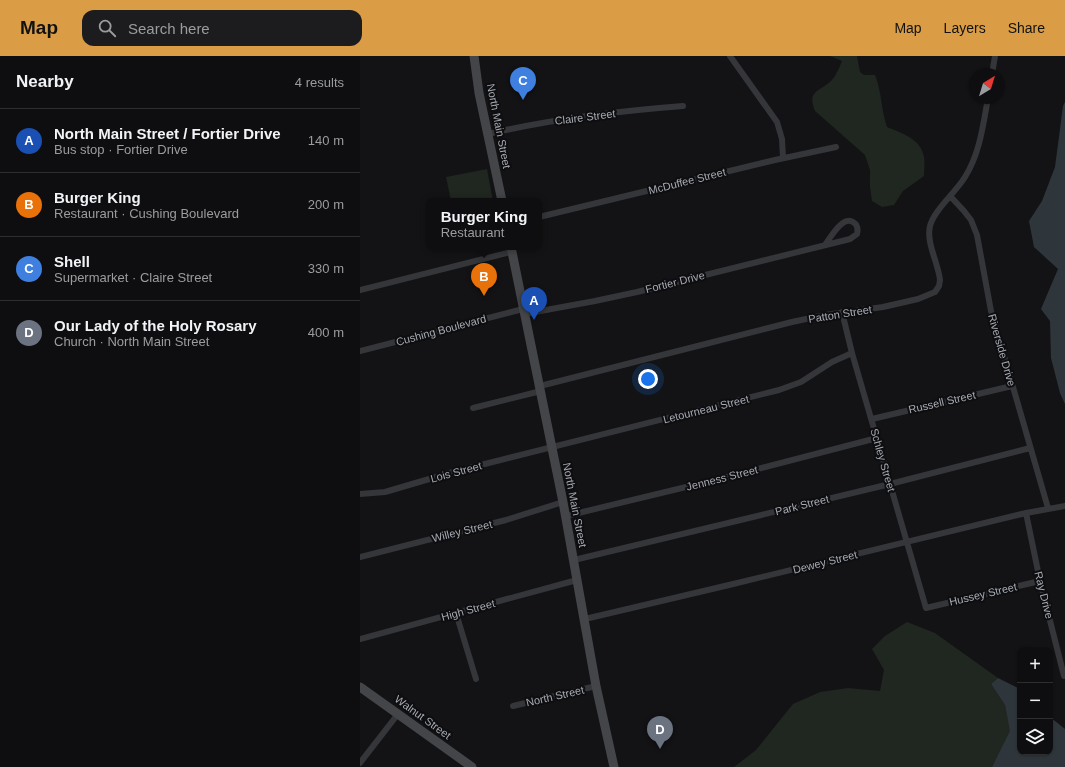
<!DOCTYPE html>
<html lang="en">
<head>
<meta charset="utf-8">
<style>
	:root { --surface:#0e0e10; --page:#1c1c1e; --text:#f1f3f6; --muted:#9b9c9f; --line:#2e2e30; --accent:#da9d46 }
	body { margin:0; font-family:Arial,sans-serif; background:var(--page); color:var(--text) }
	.controls { position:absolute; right:12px; bottom:12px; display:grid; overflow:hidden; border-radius:8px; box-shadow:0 1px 3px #0004 }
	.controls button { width:36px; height:36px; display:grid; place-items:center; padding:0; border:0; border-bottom:1px solid var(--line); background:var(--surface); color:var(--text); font:20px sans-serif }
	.compass { position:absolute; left:609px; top:12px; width:36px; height:36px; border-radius:50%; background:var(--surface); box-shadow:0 1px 3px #0004; rotate:38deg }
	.you { position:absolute; left:288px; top:323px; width:14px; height:14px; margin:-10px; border:3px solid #fff; border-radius:50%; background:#1a73e8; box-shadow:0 0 0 6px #1a73e833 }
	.badge { display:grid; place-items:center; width:26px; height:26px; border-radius:50%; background:var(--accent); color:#fff; font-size:13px; font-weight:700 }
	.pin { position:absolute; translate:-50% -33px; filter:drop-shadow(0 1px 2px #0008) }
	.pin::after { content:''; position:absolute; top:21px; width:14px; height:12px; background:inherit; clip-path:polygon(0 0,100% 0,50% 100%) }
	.popup { position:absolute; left:66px; top:142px; width:116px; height:52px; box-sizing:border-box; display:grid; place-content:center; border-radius:8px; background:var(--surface); filter:drop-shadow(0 1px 3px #0005); font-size:13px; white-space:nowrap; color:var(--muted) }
	.popup b { font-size:15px; color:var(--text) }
	.popup::after { content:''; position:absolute; left:50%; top:100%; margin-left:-8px; border:8px solid transparent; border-top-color:var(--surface) }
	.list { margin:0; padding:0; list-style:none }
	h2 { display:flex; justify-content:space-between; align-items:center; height:52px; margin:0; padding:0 16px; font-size:17px }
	h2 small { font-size:13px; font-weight:400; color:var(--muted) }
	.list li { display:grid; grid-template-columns:26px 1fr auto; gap:12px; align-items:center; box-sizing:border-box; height:64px; padding:0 16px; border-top:1px solid var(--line) }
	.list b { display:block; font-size:15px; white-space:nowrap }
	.list p { margin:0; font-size:13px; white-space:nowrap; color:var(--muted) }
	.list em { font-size:13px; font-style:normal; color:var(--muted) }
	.icon { flex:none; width:22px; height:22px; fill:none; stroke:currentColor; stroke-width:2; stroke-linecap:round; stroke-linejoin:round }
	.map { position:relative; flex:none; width:705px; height:711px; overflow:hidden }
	header { display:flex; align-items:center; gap:24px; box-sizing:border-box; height:56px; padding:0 20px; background:var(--accent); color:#111 }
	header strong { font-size:19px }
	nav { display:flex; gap:22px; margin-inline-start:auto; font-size:14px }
	.search { width:280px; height:36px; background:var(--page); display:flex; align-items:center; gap:10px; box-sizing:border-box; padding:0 14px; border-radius:12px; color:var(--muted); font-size:15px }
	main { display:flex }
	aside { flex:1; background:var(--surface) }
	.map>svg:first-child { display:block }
	.green { fill:#202620 }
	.water { fill:#2e363c }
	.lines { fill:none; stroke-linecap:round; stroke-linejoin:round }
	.minor { stroke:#353639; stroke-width:6 }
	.secondary { stroke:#434549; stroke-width:9 }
	.labels { text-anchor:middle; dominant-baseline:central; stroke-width:4; stroke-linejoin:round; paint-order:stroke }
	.street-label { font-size:11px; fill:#a7abb3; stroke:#0e0e10 }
</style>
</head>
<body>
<header>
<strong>Map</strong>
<div class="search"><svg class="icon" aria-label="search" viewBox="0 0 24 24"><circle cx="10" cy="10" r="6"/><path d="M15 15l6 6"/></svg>Search here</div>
<nav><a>Map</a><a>Layers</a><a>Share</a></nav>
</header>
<main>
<aside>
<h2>Nearby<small>4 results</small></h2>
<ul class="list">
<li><span class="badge" style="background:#1a4fb4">A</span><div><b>North Main Street / Fortier Drive</b><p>Bus stop · Fortier Drive</p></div><em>140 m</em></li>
<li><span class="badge" style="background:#e8710a">B</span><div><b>Burger King</b><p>Restaurant · Cushing Boulevard</p></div><em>200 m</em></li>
<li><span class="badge" style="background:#3f7fe0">C</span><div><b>Shell</b><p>Supermarket · Claire Street</p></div><em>330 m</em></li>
<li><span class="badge" style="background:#6b7280">D</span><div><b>Our Lady of the Holy Rosary</b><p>Church · North Main Street</p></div><em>400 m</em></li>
</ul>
</aside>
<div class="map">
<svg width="705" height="711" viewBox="0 0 705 711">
	<rect width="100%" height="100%" fill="#131315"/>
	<path class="green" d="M470 0H497L500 16 504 19H515C522 36 521 54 527 71 542 77 561 83 564 101 565 107 564 114 564 120L543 135 534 149 522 151 512 145 510 131V114L505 99 455 55C447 34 458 37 471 25 476 20 479 12 482 5Z
		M127 113 133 145H91L86 121Z
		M547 566 575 577 638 622 631 628 645 649 651 675 632 711H374L396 694 433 648 460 636 488 632 520 635 524 614 512 593 525 580Z"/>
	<path class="water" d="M705 46V348L700 337 691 302 690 265 681 253 698 213 674 191 669 165 682 145 695 111 703 50Z
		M638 622 660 633V696H690V661L705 673V711H632L650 675 645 649 631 628Z"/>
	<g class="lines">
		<path class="minor" d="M370 0 417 66 422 83 423 102
			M632 18 635 0
			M128 78C192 63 258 55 323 50
			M591 141 604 155 611 164 617 179 631 255 688 452
			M179 161 415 104 476 91
			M0 234 151 196
			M482 256 492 297 566 552 680 525
			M164 258 235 245 277 236 490 183 497 178C498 174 498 169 493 166 483 159 470 182 465 189
			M0 295 163 253
			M180 330 432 266 465 259 523 251 558 243 575 236 579 230 580 224C578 206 566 187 570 170 574 154 596 136 605 121 620 97 623 69 628 42
			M113 352 181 335
			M512 363 652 330
			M0 438 25 436 93 416 419 334 441 326 472 306 492 297
			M666 457 680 525 704 620
			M206 460 355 424 517 382
			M0 501 146 464 203 446
			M214 504 530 428 670 392
			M96 557 116 623
			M225 563 369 529 666 457 705 450
			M0 583 217 524
			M153 650 236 630
			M0 707 38 658"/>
		<path class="secondary" d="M114 0 119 37 142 145
			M151 191 203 446 236 630 254 711
			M0 631 112 711"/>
	</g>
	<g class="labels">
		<g class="street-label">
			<text transform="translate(225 61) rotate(-7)">Claire Street</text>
			<text transform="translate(139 70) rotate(79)">North Main Street</text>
			<text transform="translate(327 125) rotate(-14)">McDuffee Street</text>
			<text transform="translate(315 226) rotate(-14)">Fortier Drive</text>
			<text transform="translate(480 258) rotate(-9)">Patton Street</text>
			<text transform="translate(81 274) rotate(-15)">Cushing Boulevard</text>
			<text transform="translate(642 294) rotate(74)">Riverside Drive</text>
			<text transform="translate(582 346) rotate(-13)">Russell Street</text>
			<text transform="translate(346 353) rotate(-14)">Letourneau Street</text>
			<text transform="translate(523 404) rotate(74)">Schley Street</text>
			<text transform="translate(96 416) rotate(-15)">Lois Street</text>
			<text transform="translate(362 422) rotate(-14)">Jenness Street</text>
			<text transform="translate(215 449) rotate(79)">North Main Street</text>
			<text transform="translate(442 449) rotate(-14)">Park Street</text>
			<text transform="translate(102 475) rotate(-14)">Willey Street</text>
			<text transform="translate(465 506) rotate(-14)">Dewey Street</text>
			<text transform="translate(623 538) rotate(-13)">Hussey Street</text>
			<text transform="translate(684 539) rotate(76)">Ray Drive</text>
			<text transform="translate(108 554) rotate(-15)">High Street</text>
			<text transform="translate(195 640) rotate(-13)">North Street</text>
			<text transform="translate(63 661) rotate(36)">Walnut Street</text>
		</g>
	</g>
</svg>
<div class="controls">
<button>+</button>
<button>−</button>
<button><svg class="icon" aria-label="layers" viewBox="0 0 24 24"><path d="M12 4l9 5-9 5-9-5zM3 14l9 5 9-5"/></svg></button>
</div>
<svg class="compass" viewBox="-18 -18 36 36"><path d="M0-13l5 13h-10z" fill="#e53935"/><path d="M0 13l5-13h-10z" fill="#9b9c9f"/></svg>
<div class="you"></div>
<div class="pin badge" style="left:174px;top:264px;background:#1a4fb4">A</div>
<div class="pin badge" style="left:124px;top:240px;background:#e8710a">B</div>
<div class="popup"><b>Burger King</b>Restaurant</div>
<div class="pin badge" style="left:163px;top:44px;background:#3f7fe0">C</div>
<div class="pin badge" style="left:300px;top:693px;background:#6b7280">D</div>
</div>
</main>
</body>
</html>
